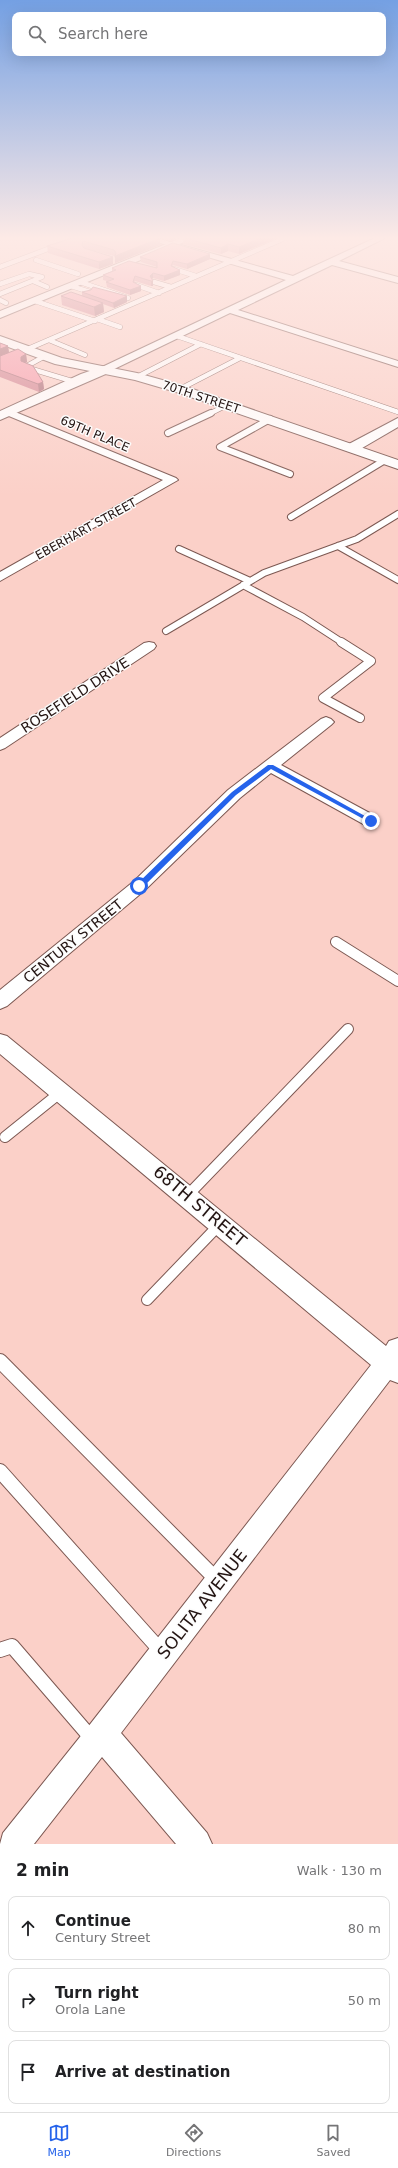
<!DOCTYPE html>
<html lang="en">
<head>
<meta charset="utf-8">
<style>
	:root { --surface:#fff; --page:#f6f6f6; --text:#202124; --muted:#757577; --line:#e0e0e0; --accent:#2563eb }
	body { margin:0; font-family:"DejaVu Sans",sans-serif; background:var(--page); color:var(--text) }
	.stop { position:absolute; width:12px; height:12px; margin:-9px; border:3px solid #2563eb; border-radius:50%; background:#fff }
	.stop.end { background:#2563eb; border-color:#fff; box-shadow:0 1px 4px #0008 }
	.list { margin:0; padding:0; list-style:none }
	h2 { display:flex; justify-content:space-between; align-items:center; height:52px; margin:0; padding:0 16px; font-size:17px }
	h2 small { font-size:13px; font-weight:400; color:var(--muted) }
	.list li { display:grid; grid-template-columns:26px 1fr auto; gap:12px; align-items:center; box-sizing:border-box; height:64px; margin:0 8px 8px; padding:0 8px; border:1px solid var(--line); border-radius:8px }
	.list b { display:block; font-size:15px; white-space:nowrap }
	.list p { margin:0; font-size:13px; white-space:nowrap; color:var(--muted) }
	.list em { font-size:13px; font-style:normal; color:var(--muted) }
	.icon { flex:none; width:22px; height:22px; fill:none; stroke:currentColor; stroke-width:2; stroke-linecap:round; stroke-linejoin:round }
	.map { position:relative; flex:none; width:398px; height:1844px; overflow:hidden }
	.search { position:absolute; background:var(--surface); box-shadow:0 4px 16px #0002; left:12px; right:12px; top:12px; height:44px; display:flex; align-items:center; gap:10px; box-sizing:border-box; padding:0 14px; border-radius:8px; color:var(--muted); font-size:15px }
	.sheet { height:268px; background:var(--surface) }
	nav { display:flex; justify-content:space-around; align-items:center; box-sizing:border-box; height:56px; border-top:1px solid var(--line); background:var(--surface); font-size:11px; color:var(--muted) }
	nav a { display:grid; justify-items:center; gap:2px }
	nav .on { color:var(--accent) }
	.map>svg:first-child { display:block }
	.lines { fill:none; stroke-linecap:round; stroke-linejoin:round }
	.service-far4-casing { stroke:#7c5852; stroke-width:5.5 }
	.service-far3-casing { stroke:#7c5852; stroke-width:8 }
	.service-far2-casing { stroke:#7c5852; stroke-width:10 }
	.service-far1-casing { stroke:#7c5852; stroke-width:12 }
	.service-casing { stroke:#7c5852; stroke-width:16 }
	.minor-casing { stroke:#7c5852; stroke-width:2 }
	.tertiary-casing { stroke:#7c5852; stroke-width:2 }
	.secondary-casing { stroke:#7c5852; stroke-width:2 }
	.primary-casing { stroke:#7c5852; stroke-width:2 }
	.service-far4 { stroke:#fff; stroke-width:4.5 }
	.service-far3 { stroke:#fff; stroke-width:6 }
	.service-far2 { stroke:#fff; stroke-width:8 }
	.service-far1 { stroke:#fff; stroke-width:10 }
	.service { stroke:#fff; stroke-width:14 }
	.minor { fill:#fff; fill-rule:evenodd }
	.tertiary { fill:#fff; fill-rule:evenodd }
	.secondary { fill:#fff; fill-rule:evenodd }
	.primary { fill:#fff; fill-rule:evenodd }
	.wall { fill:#d48592 }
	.shaded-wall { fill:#ac6c77 }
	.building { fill:#f69baa; stroke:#ac6c77 }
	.route { fill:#2563eb }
	.labels { text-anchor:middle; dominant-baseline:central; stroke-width:3; stroke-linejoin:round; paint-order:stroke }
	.far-street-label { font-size:12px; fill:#231412; stroke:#fcfcfc }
	.street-label { font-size:14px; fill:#231412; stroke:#fcfcfc }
	.near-street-label { font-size:17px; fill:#231412; stroke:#fcfcfc }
</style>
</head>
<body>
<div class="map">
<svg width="398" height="1844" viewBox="0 0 398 1844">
	<rect width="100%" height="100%" fill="#fbd0c8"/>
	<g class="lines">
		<g class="service-far4-casing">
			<path id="service-far4" d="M36 260 78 274
				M0 267 77 238
				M174 269 196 276
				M33 281 47 287
				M80 282 128 298
				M154 282 171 287
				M0 284 29 274 42 277 0 294
				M136 285 159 293
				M71 286 90 292
				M0 300 6 303
				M35 301 95 321
				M97 319 120 327
				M177 336 398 412
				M49 340 85 355
				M45 356 25 367 75 382
				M0 361 285 238
				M137 377 201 344
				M180 389 240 358
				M209 414 227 405"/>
		</g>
		<g class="service-far3-casing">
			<path id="service-far3" d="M270 419 220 447 290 474
				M168 433 211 413
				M291 517 385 460
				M338 546 398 580
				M179 549 250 581
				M243 585 303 617 343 643
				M166 631 264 573 357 539 398 514"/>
		</g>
		<g class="service-far2-casing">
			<path id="service-far2" d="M341 642 371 661 323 698 360 718"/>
		</g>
		<g class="service-far1-casing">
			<path id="service-far1" d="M336 942 398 981
				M5 1137 61 1092
				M188 1195 348 1029
				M147 1300 220 1224"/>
		</g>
		<g class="service-casing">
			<path id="service" d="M0 1361 217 1580
				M0 1471 161 1651
				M0 1650 12 1646 93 1740"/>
		</g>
		<g class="minor-casing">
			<path id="minor" d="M143 238H156L293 276 375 238H385L339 261 398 277V283L332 265 238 310 398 361V367L230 313 108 372H100V368L286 280Z
				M8 409 176 478 178 480 0 581V572L163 480 4 414 3 412 4 410Z
				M149 642 154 643 156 646 154 649 5 748 0 750V738L144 643Z
				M326 717 331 719 334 722 331 725 281 765 377 817 379 821 377 825 371 827 365 825 271 773 240 798 145 890 7 1006 0 1009V990L133 882 228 790 321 719Z
				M0 1034 7 1036 386 1346 389 1341 398 1338V1383L390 1380 121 1733 207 1833 212 1844H176L102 1757 34 1844H0L3 1833 84 1732 371 1365 0 1054Z"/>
		</g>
		<g class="tertiary-casing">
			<path id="tertiary" d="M104 366 110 370 108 373 0 420V411L81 374Z
				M398 418V427L357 451 352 452 345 448 347 445Z"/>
		</g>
		<g class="secondary-casing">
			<path id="secondary" d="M0 336 62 358 137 373 184 386 398 460V469L176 392 135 380 55 364 0 344Z"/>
		</g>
		<g class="primary-casing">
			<path id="primary" d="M181 238H194L0 318V311Z"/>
		</g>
		<use href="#service-far4" class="service-far4"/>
		<use href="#service-far3" class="service-far3"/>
		<use href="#service-far2" class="service-far2"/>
		<use href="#service-far1" class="service-far1"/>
		<use href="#service" class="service"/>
		<use href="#minor" class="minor"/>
		<use href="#tertiary" class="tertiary"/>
		<use href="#secondary" class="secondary"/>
		<use href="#primary" class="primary"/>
	</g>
	<path class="wall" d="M73 238H160V245L115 263V258L114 256 95 251 113 264 99 269 48 253 47 246Z
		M161 238H177L171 241Z
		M183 238H277L239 254 228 251 221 254 183 244Z
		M140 257 210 259 187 269 173 265 172 267 180 275 164 281 153 278 152 279 153 281V286H151L135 281 134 283 141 291 130 295 107 287 106 282 107 281 103 280V275L112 271V268H157V267L141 262Z
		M82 292 127 296V302L114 308 103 304 104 312 95 316 62 305 61 296H82Z
		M0 343 8 346 9 353 26 354 27 362 25 363 43 382 44 389 39 392 0 377Z"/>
	<path class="shaded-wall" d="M160 238V245L115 263V256Z
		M171 238H177L171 241Z
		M261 238H277L239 254V247Z
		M228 244V251L221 254V248Z
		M210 254V259L187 269V264Z
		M113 257V264L99 269V262Z
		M180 270V275L164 281V276Z
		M153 273V278L150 281V276Z
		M151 281H153V286H151Z
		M141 286V291L130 295V290Z
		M127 296V302L114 308 113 303Z
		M103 303 104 312 95 316 94 307Z
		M8 346 9 353 0 357V349Z
		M26 354 27 362 22 365 21 361V357Z
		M43 382 44 389 39 392 38 384Z"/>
	<path class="building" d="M73 238H160L115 256 116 253 114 250 83 241 82 245 84 248 113 257 99 262 47 246Z
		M185 238H261L239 247 228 244 221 248Z
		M173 243 210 254 187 264 173 261 171 266 180 270 164 276 153 273 150 276 153 281H151L135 276 133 282 141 286 130 290 106 282 114 279 103 275 116 270 112 268 129 261 157 268V262L140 257Z
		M93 287 127 296 113 303 82 292 91 290Z
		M71 292 103 303 94 307 61 296Z
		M0 343 8 346 0 349Z
		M18 349 26 354 21 357V361L33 366 43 382 38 384 0 370V356Z"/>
	<linearGradient id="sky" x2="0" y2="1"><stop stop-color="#74a0e3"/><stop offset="0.48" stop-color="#fdeae6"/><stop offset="1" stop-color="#fdeae6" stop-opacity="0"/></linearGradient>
	<rect width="398" height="496" fill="url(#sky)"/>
	<path class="route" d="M268 765H273L374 821 369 822 271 769 236 795 142 888H137V884L232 792Z"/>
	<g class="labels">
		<g class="far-street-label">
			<text transform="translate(201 397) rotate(18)">70TH STREET</text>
			<text transform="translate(95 434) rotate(23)">69TH PLACE</text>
			<text transform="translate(86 529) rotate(-29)">EBERHART STREET</text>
		</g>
		<g class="street-label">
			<text transform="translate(75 695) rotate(-33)">ROSEFIELD DRIVE</text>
			<text transform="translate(73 941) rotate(-39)">CENTURY STREET</text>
		</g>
		<g class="near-street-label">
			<text transform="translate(200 1206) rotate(40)">68TH STREET</text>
			<text transform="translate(202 1604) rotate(-52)">SOLITA AVENUE</text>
		</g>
	</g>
</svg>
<div class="stop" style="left:139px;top:886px"></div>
<div class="stop end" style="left:371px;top:821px"></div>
<div class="search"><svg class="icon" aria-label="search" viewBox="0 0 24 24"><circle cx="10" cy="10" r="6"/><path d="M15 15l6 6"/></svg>Search here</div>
</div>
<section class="sheet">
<h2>2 min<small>Walk · 130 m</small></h2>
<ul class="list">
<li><svg class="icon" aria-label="ahead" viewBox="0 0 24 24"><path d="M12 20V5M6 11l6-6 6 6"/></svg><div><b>Continue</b><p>Century Street</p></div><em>80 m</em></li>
<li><svg class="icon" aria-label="right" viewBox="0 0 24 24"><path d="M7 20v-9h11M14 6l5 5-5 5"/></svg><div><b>Turn right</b><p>Orola Lane</p></div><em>50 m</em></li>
<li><svg class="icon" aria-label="arrive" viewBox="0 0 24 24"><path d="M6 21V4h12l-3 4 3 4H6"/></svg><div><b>Arrive at destination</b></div></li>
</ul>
</section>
<nav>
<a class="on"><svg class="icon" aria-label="map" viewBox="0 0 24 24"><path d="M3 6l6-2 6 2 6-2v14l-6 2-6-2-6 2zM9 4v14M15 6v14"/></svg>Map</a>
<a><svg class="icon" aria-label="directions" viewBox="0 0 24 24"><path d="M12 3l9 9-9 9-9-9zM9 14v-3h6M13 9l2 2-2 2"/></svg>Directions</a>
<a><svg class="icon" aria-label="saved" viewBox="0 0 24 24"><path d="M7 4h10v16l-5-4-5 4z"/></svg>Saved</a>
</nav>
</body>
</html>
